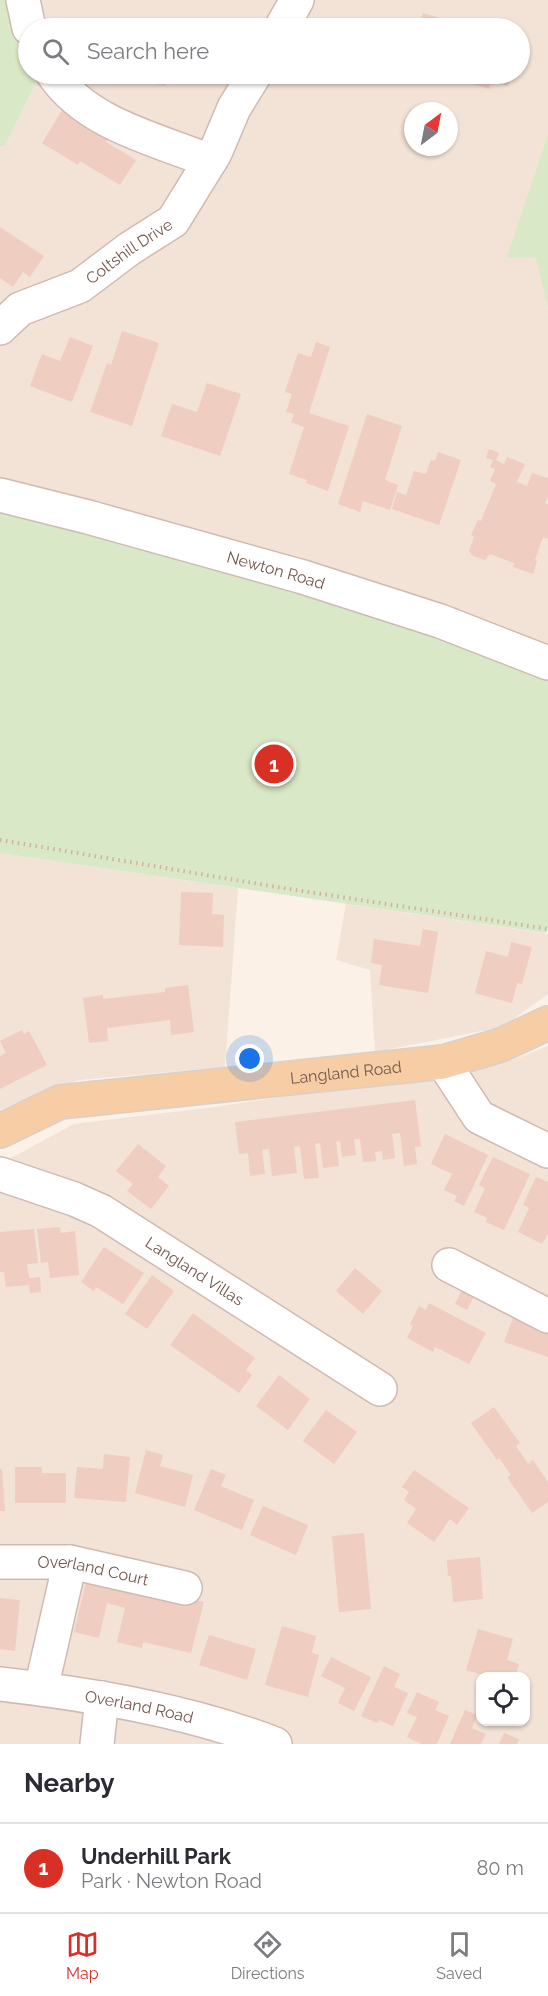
<!DOCTYPE html>
<html lang="en">
<head>
<meta charset="utf-8">
<style>
	:root { --surface:#fff; --page:#f7f7f7; --text:#2b2b33; --muted:#7c7c81; --line:#e1e1e2; --accent:#d93025 }
	body { margin:0; font-family:Raleway,sans-serif; background:var(--page); color:var(--text) }
	.controls { position:absolute; right:18px; bottom:18px; display:grid; overflow:hidden; border-radius:12px; box-shadow:0 2px 4px #0004 }
	.controls button { width:54px; height:54px; display:grid; place-items:center; padding:0; border:0; border-bottom:2px solid var(--line); background:var(--surface); color:var(--text); font:30px sans-serif }
	.compass { position:absolute; left:404px; top:102px; width:54px; height:54px; border-radius:50%; background:var(--surface); box-shadow:0 2px 4px #0004; rotate:32deg }
	.you { position:absolute; left:250px; top:1059px; width:21px; height:21px; margin:-15px; border:4px solid #fff; border-radius:50%; background:#1a73e8; box-shadow:0 0 0 9px #1a73e833 }
	.badge { display:grid; place-items:center; width:39px; height:39px; border-radius:50%; background:var(--accent); color:#fff; font-size:20px; font-weight:700 }
	.pin { position:absolute; translate:-50% -50%; border:3px solid #fff; box-shadow:0 2px 6px #0006 }
	.list { margin:0; padding:0; list-style:none }
	h2 { display:flex; justify-content:space-between; align-items:center; height:78px; margin:0; padding:0 24px; font-size:26px }
	h2 small { font-size:20px; font-weight:400; color:var(--muted) }
	.list li { display:grid; grid-template-columns:39px 1fr auto; gap:18px; align-items:center; box-sizing:border-box; height:90px; padding:0 24px; border-top:2px solid var(--line) }
	.list b { display:block; font-size:22px; white-space:nowrap }
	.list p { margin:0; font-size:20px; white-space:nowrap; color:var(--muted) }
	.list em { font-size:20px; font-style:normal; color:var(--muted) }
	.icon { flex:none; width:33px; height:33px; fill:none; stroke:currentColor; stroke-width:2; stroke-linecap:round; stroke-linejoin:round }
	.map { position:relative; flex:none; width:548px; height:1744px; overflow:hidden }
	.search { position:absolute; background:var(--surface); box-shadow:0 2px 4px #0004; left:18px; right:18px; top:18px; height:66px; display:flex; align-items:center; gap:15px; box-sizing:border-box; padding:0 21px; border-radius:33px; color:var(--muted); font-size:22px }
	.sheet { height:168px; background:var(--surface) }
	nav { display:flex; justify-content:space-around; align-items:center; box-sizing:border-box; height:84px; border-top:2px solid var(--line); background:var(--surface); font-size:16px; color:var(--muted) }
	nav a { display:grid; justify-items:center; gap:3px }
	nav .on { color:var(--accent) }
	.map>svg:first-child { display:block }
	.residential { fill:#f3e2d6; fill-rule:evenodd }
	.green { fill:#d9e8c6 }
	.building { fill:#efcdc0 }
	.lines { fill:none; stroke-linecap:round; stroke-linejoin:round }
	.minor-casing { stroke:#cfbab1; stroke-width:36 }
	.major-casing { stroke:#d8d0cd; stroke-width:36 }
	.path { stroke:#d4b0a3; stroke-width:4; stroke-dasharray:1.5 4.5; stroke-linecap:butt }
	.minor { stroke:#fff; stroke-width:33 }
	.major { stroke:#f6cda4; stroke-width:33 }
	.labels { text-anchor:middle; dominant-baseline:central; stroke-width:4.5; stroke-linejoin:round; paint-order:stroke }
	.street-label { font-size:16px; fill:#74564d; stroke:#fef6ee }
</style>
</head>
<body>
<div class="map">
<svg width="548" height="1744" viewBox="0 0 548 1744">
	<rect width="100%" height="100%" fill="#fbf1e7"/>
	<path class="residential" d="M15 0H548V651L0 487V146H5L40 74H520V28H28V53L23 44ZM413 111H449V147H413Z
		M0 853 238 888 225 1067 79 1080 0 1110Z
		M346 904 548 934V994L502 1027 375 1052 370 970 336 960Z
		M548 1046V1744H0V1164L74 1124 214 1107 505 1063ZM480 1676H526V1722H480Z"/>
	<path class="green" d="M0 0H15L23 44 28 53V74H40L5 146H0Z
		M548 135V307L536 258 507 257Z
		M0 505 249 569 548 676V931L545 933 0 853Z"/>
	<path class="building" d="M423 13 462 25 461 28H418Z
		M103 74H167L165 86Z
		M475 74H512L508 86 492 81 489 89 472 84Z
		M62 110 108 138 106 142 136 160 120 185 80 161 78 165 42 143Z
		M0 227 44 256 30 277 23 272 13 287 0 278Z
		M122 331 159 343 132 426 90 412 107 363 111 365Z
		M70 337 93 346 72 402 30 386 42 354 60 361Z
		M316 342 330 347 309 413 349 426 328 491 306 483 307 480 289 474 304 427 291 422 294 414 286 412 292 394 285 392 298 353 311 357Z
		M207 383 241 394 220 456 161 436 172 404 197 412Z
		M367 414 402 426 385 480 398 485 390 510 363 501 360 512 338 504Z
		M489 449 499 453 496 460 504 464 507 457 525 464 517 482 527 486 532 473 548 478V496L545 503 548 504V539L543 537 535 560 537 561 533 574 513 567 514 563 490 554 485 560 473 556 469 551 474 537 471 535 478 520 481 521 496 484 490 481 495 469 490 467 493 460 486 458Z
		M438 452 461 460 439 525 392 509 397 492 406 495 414 471 426 474 431 460 435 461Z
		M181 892 213 893 212 914 224 915 223 947 179 945Z
		M423 929 438 932 428 993 379 985 382 965 371 963 374 939 420 946Z
		M511 942 532 947 522 984 517 983 512 1003 475 993 486 951 508 957Z
		M188 985 194 1032 171 1035 170 1020 107 1028 108 1041 89 1043 83 998 103 995V999L165 992V988Z
		M22 1030 24 1034 29 1031 47 1065 0 1089V1056L6 1053 0 1041Z
		M415 1100 421 1146 415 1147 417 1164 404 1166 400 1133 392 1134 395 1158 383 1160 382 1151 375 1152 376 1161 363 1162 360 1139H354L356 1155 342 1157 340 1141 336 1142 339 1166 323 1168 320 1143 315 1144 319 1178 304 1179 300 1146 294 1147 297 1173 272 1176 269 1149 262 1150 265 1174 250 1176 248 1153 239 1154 235 1122Z
		M445 1134 488 1155 464 1206 454 1201 457 1196 444 1190 452 1174 431 1164Z
		M138 1144 166 1166 158 1177 169 1186 151 1209 127 1191 133 1184 116 1171Z
		M493 1157 530 1174 504 1230 486 1222 487 1218 474 1212 485 1188 479 1185Z
		M536 1177 548 1182V1234L542 1244 518 1232 529 1208 523 1205Z
		M60 1227 61 1233 75 1231 79 1275 50 1278 48 1262 41 1263 37 1229Z
		M34 1229 38 1263 27 1264 29 1278 40 1277 41 1292 30 1293 29 1285 6 1287 4 1272H0V1232Z
		M104 1247 144 1273 123 1304 96 1287 94 1291 81 1282Z
		M355 1268 382 1291 363 1314 336 1291Z
		M152 1275 174 1291 147 1329 125 1314Z
		M464 1286 476 1292 467 1310 455 1304Z
		M429 1303 486 1333 469 1364 435 1347 433 1352 407 1338 413 1326 410 1324 419 1306 426 1310Z
		M193 1313 255 1358 246 1370 252 1375 239 1393 170 1345Z
		M514 1315 548 1327V1357L504 1342Z
		M279 1375 310 1399 288 1430 256 1406Z
		M494 1407 520 1443 516 1446 528 1464 533 1460 548 1482V1502L532 1513 507 1477 511 1475 499 1458 497 1460 471 1423Z
		M326 1410 357 1432 334 1464 303 1441Z
		M146 1450 163 1455 160 1466 193 1475 185 1507 135 1493Z
		M104 1454 130 1457 126 1502 74 1498 77 1467 103 1469Z
		M15 1467H42V1473H66V1503H15Z
		M0 1469H2L5 1511H0Z
		M211 1469 226 1475 221 1486 254 1500 242 1530 194 1510Z
		M414 1470 469 1508 457 1525 450 1519 434 1542 407 1523 416 1509 404 1500 409 1492 402 1487Z
		M263 1506 308 1525 296 1555 250 1535Z
		M364 1533 371 1609 339 1612 332 1536Z
		M480 1557 483 1599 453 1602 451 1576H448L447 1560Z
		M88 1573 204 1602 191 1653 143 1642 142 1648 117 1642 125 1608 107 1603 99 1638 74 1632Z
		M0 1598 20 1600 15 1651 0 1649Z
		M282 1626 316 1636 312 1653 319 1655 308 1697 265 1685Z
		M478 1629 513 1639 507 1660 519 1664 515 1676H486L466 1670Z
		M209 1635 256 1649 247 1680 199 1665Z
		M331 1657 371 1677 354 1711 338 1703 345 1688 321 1676Z
		M384 1666 400 1674 394 1687 408 1693 393 1726 379 1720 377 1723 361 1716Z
		M417 1692 439 1702 435 1710 449 1716 437 1744H422L407 1737 417 1717 407 1713Z
		M465 1710 477 1715 472 1728 486 1734 481 1744H450Z
		M504 1733 519 1739 517 1744H499Z"/>
	<g class="lines">
		<g class="minor-casing">
			<g id="minor">
				<path d="M23 0 29 28"/>
				<path d="M281 28 297 0"/>
				<path d="M53 74C87 124 155 139 210 161"/>
				<path id="s1" d="M0 328 20 309 80 286 129 249 173 221 215 153 234 108 255 74"/>
				<path id="s2" d="M0 495 88 517 303 577 440 621 548 663"/>
				<path d="M443 1062 479 1117 548 1151"/>
				<path id="s3" d="M0 1174 74 1199 101 1211 380 1389"/>
				<path d="M449 1265 548 1316"/>
				<path id="s4" d="M0 1562H70L185 1588"/>
				<path id="s5" d="M0 1684C93 1695 187 1710 275 1744"/>
				<path d="M41 1689 70 1562"/>
				<path d="M97 1744 102 1698"/>
			</g>
		</g>
		<g class="major-casing">
			<g id="major">
				<path id="s6" d="M0 1131 60 1102 443 1062 501 1045 548 1023"/>
			</g>
		</g>
		<path class="path" d="M0 840 283 888 548 929"/>
		<use href="#minor" class="minor"/>
		<use href="#major" class="major"/>
	</g>
	<g class="labels">
		<g class="street-label">
			<text stroke="none"><textPath href="#s1" startOffset="152">Coltshill Drive</textPath></text>
			<text stroke="none"><textPath href="#s2" startOffset="286">Newton Road</textPath></text>
			<text stroke="none"><textPath href="#s6" startOffset="354">Langland Road</textPath></text>
			<text stroke="none"><textPath href="#s3" startOffset="219">Langland Villas</textPath></text>
			<text stroke="none"><textPath href="#s4" startOffset="94">Overland Court</textPath></text>
			<text stroke="none"><textPath href="#s5" startOffset="141">Overland Road</textPath></text>
		</g>
	</g>
</svg>
<div class="controls">
<button><svg class="icon" aria-label="locate" viewBox="0 0 24 24"><circle cx="12" cy="12" r="6"/><path d="M12 2v4M12 18v4M2 12h4M18 12h4"/></svg></button>
</div>
<svg class="compass" viewBox="-18 -18 36 36"><path d="M0-13l5 13h-10z" fill="#e53935"/><path d="M0 13l5-13h-10z" fill="#7c7c81"/></svg>
<div class="you"></div>
<div class="pin badge" style="left:274px;top:764px">1</div>
<div class="search"><svg class="icon" aria-label="search" viewBox="0 0 24 24"><circle cx="10" cy="10" r="6"/><path d="M15 15l6 6"/></svg>Search here</div>
</div>
<section class="sheet">
<h2>Nearby<small></small></h2>
<ul class="list">
<li><span class="badge">1</span><div><b>Underhill Park</b><p>Park · Newton Road</p></div><em>80 m</em></li>
</ul>
</section>
<nav>
<a class="on"><svg class="icon" aria-label="map" viewBox="0 0 24 24"><path d="M3 6l6-2 6 2 6-2v14l-6 2-6-2-6 2zM9 4v14M15 6v14"/></svg>Map</a>
<a><svg class="icon" aria-label="directions" viewBox="0 0 24 24"><path d="M12 3l9 9-9 9-9-9zM9 14v-3h6M13 9l2 2-2 2"/></svg>Directions</a>
<a><svg class="icon" aria-label="saved" viewBox="0 0 24 24"><path d="M7 4h10v16l-5-4-5 4z"/></svg>Saved</a>
</nav>
</body>
</html>
